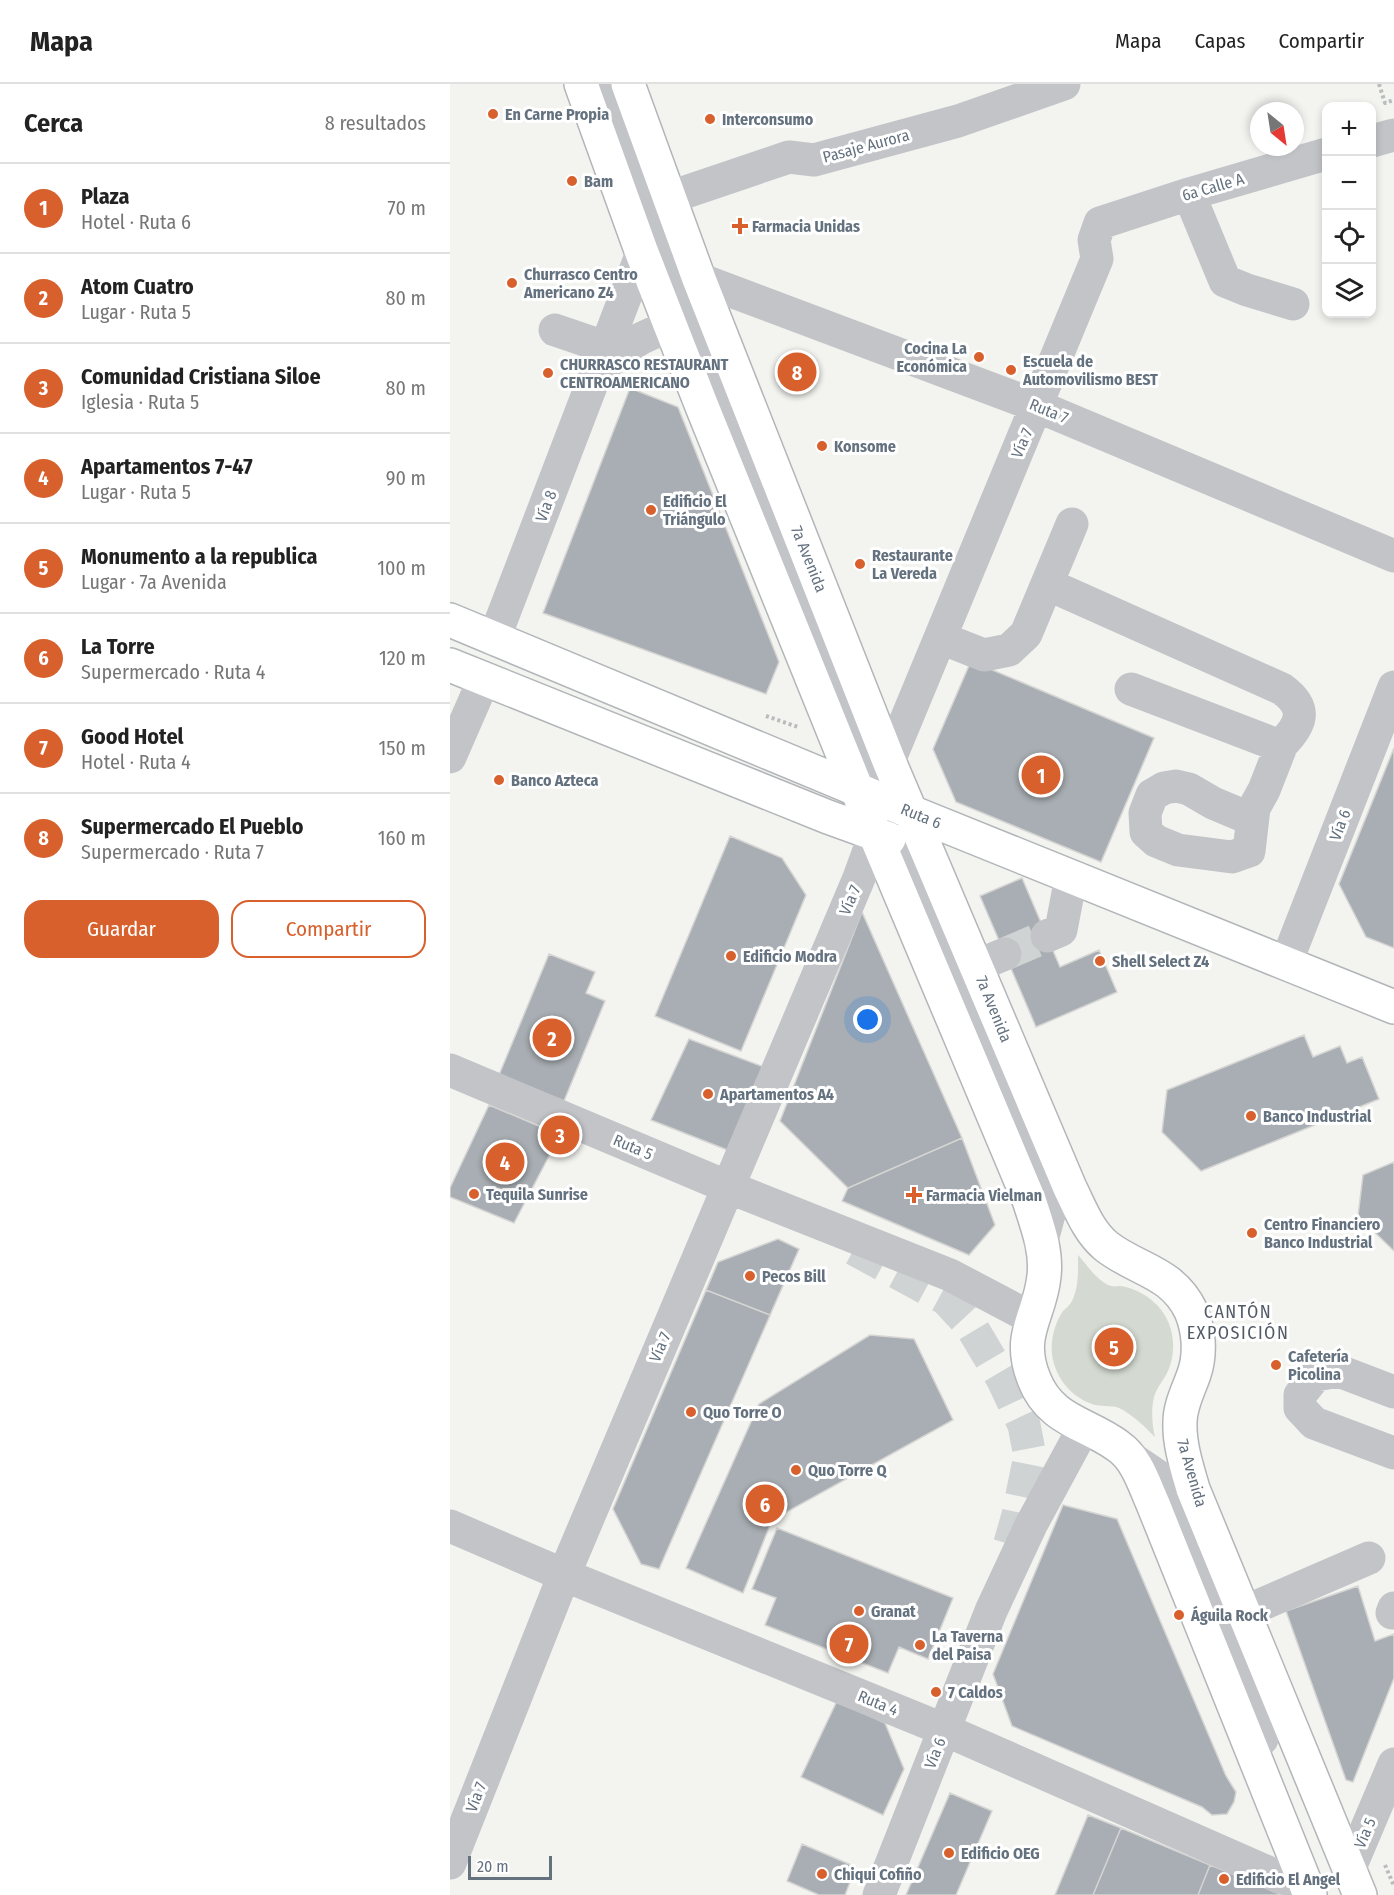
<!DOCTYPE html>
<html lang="es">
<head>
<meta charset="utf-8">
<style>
	:root { --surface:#fff; --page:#f6f6f6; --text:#222; --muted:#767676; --line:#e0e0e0; --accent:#d7602d }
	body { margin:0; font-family:"Fira Sans Condensed",sans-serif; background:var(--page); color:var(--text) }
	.controls { position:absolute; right:18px; top:18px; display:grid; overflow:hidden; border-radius:12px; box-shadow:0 3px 9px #0003 }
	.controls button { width:54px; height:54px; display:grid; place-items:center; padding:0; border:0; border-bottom:2px solid var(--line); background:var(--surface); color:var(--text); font:30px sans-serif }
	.compass { position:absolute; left:800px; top:18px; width:54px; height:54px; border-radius:50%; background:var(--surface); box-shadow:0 3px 9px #0003; rotate:150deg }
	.scale { position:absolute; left:18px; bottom:15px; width:84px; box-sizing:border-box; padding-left:6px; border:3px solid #64717f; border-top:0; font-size:16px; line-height:21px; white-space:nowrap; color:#64717f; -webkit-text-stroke:4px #fff; paint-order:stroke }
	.you { position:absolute; left:418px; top:936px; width:21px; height:21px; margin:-15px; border:4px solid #fff; border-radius:50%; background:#1a73e8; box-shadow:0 0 0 9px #1a73e833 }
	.badge { display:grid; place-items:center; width:39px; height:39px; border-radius:50%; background:var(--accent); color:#fff; font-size:20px; font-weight:700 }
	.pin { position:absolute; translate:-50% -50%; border:3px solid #fff; box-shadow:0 2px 6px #0006 }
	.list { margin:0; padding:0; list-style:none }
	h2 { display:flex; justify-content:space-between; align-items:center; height:78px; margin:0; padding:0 24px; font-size:26px }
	h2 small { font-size:20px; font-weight:400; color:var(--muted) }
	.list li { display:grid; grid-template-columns:39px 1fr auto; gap:18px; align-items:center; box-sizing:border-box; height:90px; padding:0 24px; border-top:2px solid var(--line) }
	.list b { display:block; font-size:22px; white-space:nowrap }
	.list p { margin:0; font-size:20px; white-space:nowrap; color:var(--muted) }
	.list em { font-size:20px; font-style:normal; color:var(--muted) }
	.actions { display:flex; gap:12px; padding:18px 24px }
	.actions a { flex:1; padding:14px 0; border:2px solid var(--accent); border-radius:18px; text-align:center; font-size:21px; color:var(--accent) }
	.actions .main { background:var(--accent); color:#fff }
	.icon { flex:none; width:33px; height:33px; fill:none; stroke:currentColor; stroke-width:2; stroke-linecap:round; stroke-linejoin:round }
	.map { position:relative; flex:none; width:944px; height:1811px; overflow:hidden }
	header { display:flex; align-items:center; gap:36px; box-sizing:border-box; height:84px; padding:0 30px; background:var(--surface); border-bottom:2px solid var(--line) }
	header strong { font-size:28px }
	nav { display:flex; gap:33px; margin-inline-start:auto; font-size:21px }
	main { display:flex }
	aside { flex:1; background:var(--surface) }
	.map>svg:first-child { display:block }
	.green { fill:#d4dad1 }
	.building { fill:#a8aeb3; stroke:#d5d5d3; stroke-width:1.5 }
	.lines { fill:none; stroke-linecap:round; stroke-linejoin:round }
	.minor-tunnel { stroke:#cfd3d4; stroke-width:33; stroke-dasharray:33 16; stroke-linecap:butt }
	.major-casing { stroke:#b2b6b9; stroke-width:36 }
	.path { stroke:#b9bbbd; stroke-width:4; stroke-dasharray:3 3; stroke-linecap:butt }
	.minor { stroke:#c2c4c8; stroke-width:33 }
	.major { stroke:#fff; stroke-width:33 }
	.poi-dot { fill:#d7602d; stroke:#fff; stroke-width:2 }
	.labels { text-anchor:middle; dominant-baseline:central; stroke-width:6; stroke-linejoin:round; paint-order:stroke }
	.poi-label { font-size:16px; font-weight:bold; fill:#64717f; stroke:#fff; text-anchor:start }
	.street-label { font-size:16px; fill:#64717f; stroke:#fff }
	.neighbourhood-label { font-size:18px; letter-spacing:1.5px; fill:#525b65; stroke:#fff }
</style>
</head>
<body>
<header>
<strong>Mapa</strong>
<nav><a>Mapa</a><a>Capas</a><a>Compartir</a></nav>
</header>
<main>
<aside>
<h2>Cerca<small>8 resultados</small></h2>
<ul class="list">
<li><span class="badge">1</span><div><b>Plaza</b><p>Hotel · Ruta 6</p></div><em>70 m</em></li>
<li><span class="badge">2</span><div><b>Atom Cuatro</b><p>Lugar · Ruta 5</p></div><em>80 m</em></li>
<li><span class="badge">3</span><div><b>Comunidad Cristiana Siloe</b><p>Iglesia · Ruta 5</p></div><em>80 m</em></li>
<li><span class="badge">4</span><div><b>Apartamentos 7-47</b><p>Lugar · Ruta 5</p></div><em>90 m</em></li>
<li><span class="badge">5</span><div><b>Monumento a la republica</b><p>Lugar · 7a Avenida</p></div><em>100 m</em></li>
<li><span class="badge">6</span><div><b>La Torre</b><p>Supermercado · Ruta 4</p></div><em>120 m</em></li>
<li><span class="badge">7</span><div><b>Good Hotel</b><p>Hotel · Ruta 4</p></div><em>150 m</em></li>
<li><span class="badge">8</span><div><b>Supermercado El Pueblo</b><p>Supermercado · Ruta 7</p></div><em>160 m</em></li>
</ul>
<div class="actions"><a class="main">Guardar</a><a>Compartir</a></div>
</aside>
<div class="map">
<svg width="944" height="1811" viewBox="0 0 944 1811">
	<rect width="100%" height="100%" fill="#f3f4f0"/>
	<path class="green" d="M628 1171C637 1181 648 1198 661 1202 664 1203 668 1202 671 1202 684 1204 697 1211 707 1221 724 1238 728 1267 717 1289 713 1297 707 1303 704 1313 701 1326 702 1340 705 1353 695 1343 682 1330 669 1324 661 1321 650 1323 642 1320 616 1311 599 1284 602 1258 603 1247 607 1236 613 1227 616 1224 620 1221 622 1217 629 1203 628 1186 628 1171Z"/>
	<path class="building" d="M180 304 228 323 329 578 316 610 93 529Z
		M521 577 704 654 651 778 506 718 483 665Z
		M944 664V864L916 853 889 800Z
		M280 752 332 774 356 811 291 967 205 932Z
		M572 794 610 883 649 866 667 908 586 943 530 812Z
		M412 828 512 1054 398 1104 330 1037Z
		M99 870 145 888 136 909 155 917 114 1017 49 991Z
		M854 951 863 973 890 962 897 979 912 973 929 1015 751 1087 712 1048 717 1006Z
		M239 955 314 983 280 1067 201 1036Z
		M39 1021 110 1051 64 1139 0 1113V1104Z
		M512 1054 545 1141 519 1171 392 1117 398 1104Z
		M944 1078V1167L908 1132 913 1091Z
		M328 1155 349 1165 320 1231 256 1206 268 1178Z
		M328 1155 349 1165 209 1485 191 1480 163 1425 268 1178Z
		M420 1251 464 1255 503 1336 322 1436 293 1509 236 1484 309 1320Z
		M613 1421 667 1435 776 1692 786 1708 784 1718 777 1730 762 1731 752 1723 562 1642 543 1590Z
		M327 1444 503 1514 478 1575 449 1563 438 1589 315 1541 326 1514 302 1505Z
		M908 1502 925 1557 944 1550V1594L903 1698 896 1696 836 1527Z
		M387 1617 435 1639 454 1685 433 1731 351 1693Z
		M500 1709 542 1727 506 1811H456Z
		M638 1731 671 1744 643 1811H605Z
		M671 1744 760 1781 748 1811H643Z
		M352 1760 406 1783 395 1811H369L337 1797Z
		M760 1781 827 1808 828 1811H748Z"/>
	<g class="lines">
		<path class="minor-tunnel" d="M555 870 597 852
			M404 1165 496 1215 521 1242 553 1296 574 1341 580 1372 568 1431 556 1473"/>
		<g class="major-casing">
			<path id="major" d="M131 0 192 169 251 320 425 750 579 1116C587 1141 597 1166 594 1192 590 1233 566 1250 584 1295 600 1337 637 1339 668 1362 687 1375 694 1400 703 1420L860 1811
				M178 0 249 195 439 677 620 1104C630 1124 638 1147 656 1162 686 1186 722 1187 741 1227 749 1246 751 1270 744 1290 739 1305 730 1321 730 1338 729 1360 737 1384 743 1405L910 1811
				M0 536 461 728 944 923
				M0 581 378 733 439 755"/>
		</g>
		<path class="path" d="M929 0 935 19 944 16
			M316 632 348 643
			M935 1781 944 1802"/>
		<path class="minor" d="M153 0 222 188 599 1111 600 1127 591 1160
			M922 57 944 51
			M739 110 775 197 797 206 843 220
			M218 114 339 73 364 76 508 37 614 0
			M249 195 587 322 944 472
			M105 246 155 263
			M148 287C175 264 186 253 221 243
			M597 500 832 605C858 624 852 640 832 660L822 659 681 605
			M491 554 534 571 559 566 576 550 622 440
			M44 555 192 169
			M0 673 34 595
			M439 677 647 175 644 156 650 139 739 110 876 70
			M801 735 763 719 739 705 726 702 714 704 702 711 695 729 696 748 706 757 728 766 782 773 799 767 804 724 814 706 832 660
			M597 852 611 846 621 793
			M836 879 944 603
			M526 882 555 870
			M0 986 278 1103 500 1191 570 1228 582 1232
			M944 1308 889 1287 866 1291 850 1311V1324L864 1339 944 1369
			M681 1374 706 1391 721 1414 780 1556 812 1655
			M0 1442 114 1491 495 1646 831 1794 855 1798
			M794 1528 919 1474
			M942 1529 944 1524
			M0 1779 114 1491 409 794 425 750
			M899 1786 944 1680
			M429 1811 541 1527 581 1441 634 1343"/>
		<use href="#major" class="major"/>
	</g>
	<g class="poi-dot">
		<circle cx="43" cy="30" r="6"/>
		<circle cx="260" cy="35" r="6"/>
		<circle cx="122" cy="97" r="6"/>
		<path d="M287 133h6v6h6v6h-6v6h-6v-6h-6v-6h6z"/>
		<circle cx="62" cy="199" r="6"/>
		<circle cx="529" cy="273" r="6"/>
		<circle cx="561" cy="286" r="6"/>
		<circle cx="98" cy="289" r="6"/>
		<circle cx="372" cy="362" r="6"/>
		<circle cx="201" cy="426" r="6"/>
		<circle cx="410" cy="480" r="6"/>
		<circle cx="49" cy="696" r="6"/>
		<circle cx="281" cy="872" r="6"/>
		<circle cx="650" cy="877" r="6"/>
		<circle cx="258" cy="1010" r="6"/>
		<circle cx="801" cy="1032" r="6"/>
		<circle cx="24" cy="1110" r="6"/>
		<path d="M461 1102h6v6h6v6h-6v6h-6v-6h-6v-6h6z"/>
		<circle cx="802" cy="1149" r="6"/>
		<circle cx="300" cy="1192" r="6"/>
		<circle cx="826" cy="1281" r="6"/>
		<circle cx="241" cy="1328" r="6"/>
		<circle cx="346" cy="1386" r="6"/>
		<circle cx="409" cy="1527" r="6"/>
		<circle cx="729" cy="1531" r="6"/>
		<circle cx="470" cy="1561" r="6"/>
		<circle cx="486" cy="1608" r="6"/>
		<circle cx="499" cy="1769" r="6"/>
		<circle cx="372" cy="1790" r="6"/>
		<circle cx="774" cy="1795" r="6"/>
	</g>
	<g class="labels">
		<g class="poi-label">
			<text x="55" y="30">En Carne Propia</text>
			<text x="272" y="35">Interconsumo</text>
			<text x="134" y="97">Bam</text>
			<text x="302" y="142">Farmacia Unidas</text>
			<text x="74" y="190">Churrasco Centro<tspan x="74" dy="18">Americano Z4</tspan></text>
			<text x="517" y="264" text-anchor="end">Cocina La<tspan x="517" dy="18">Económica</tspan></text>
			<text x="573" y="277">Escuela de<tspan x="573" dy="18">Automovilismo BEST</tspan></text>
			<text x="110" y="280">CHURRASCO RESTAURANT<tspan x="110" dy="18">CENTROAMERICANO</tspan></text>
			<text x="384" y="362">Konsome</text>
			<text x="213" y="417">Edificio El<tspan x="213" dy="18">Triángulo</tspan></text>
			<text x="422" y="471">Restaurante<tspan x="422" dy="18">La Vereda</tspan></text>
			<text x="61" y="696">Banco Azteca</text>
			<text x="293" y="872">Edificio Modra</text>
			<text x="662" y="877">Shell Select Z4</text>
			<text x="270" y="1010">Apartamentos A4</text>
			<text x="813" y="1032">Banco Industrial</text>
			<text x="36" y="1110">Tequila Sunrise</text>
			<text x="476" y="1111">Farmacia Vielman</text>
			<text x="814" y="1140">Centro Financiero<tspan x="814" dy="18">Banco Industrial</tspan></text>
			<text x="312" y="1192">Pecos Bill</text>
			<text x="838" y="1272">Cafetería<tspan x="838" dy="18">Picolina</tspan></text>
			<text x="253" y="1328">Quo Torre O</text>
			<text x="358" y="1386">Quo Torre Q</text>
			<text x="421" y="1527">Granat</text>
			<text x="741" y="1531">Águila Rock</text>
			<text x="482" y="1552">La Taverna<tspan x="482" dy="18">del Paisa</tspan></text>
			<text x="498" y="1608">7 Caldos</text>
			<text x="511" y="1769">Edificio OEG</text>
			<text x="384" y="1790">Chiqui Cofiño</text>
			<text x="786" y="1795">Edificio El Angel</text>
		</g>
		<g class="street-label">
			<text transform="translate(416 62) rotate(-15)">Pasaje Aurora</text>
			<text transform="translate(763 103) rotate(-16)">6a Calle A</text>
			<text transform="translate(599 327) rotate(22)">Ruta 7</text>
			<text transform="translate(572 359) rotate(-67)">Vía 7</text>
			<text transform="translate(96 422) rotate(-69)">Vía 8</text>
			<text transform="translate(359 475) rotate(68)">7a Avenida</text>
			<text transform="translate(471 732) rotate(22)">Ruta 6</text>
			<text transform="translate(890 741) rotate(-69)">Vía 6</text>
			<text transform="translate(400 816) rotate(-67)">Vía 7</text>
			<text transform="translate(544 925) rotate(68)">7a Avenida</text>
			<text transform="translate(183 1063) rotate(23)">Ruta 5</text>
			<text transform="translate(210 1263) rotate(-67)">Vía 7</text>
			<text transform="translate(742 1389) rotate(74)">7a Avenida</text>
			<text transform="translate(428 1619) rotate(22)">Ruta 4</text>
			<text transform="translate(485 1669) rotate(-68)">Vía 6</text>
			<text transform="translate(26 1713) rotate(-69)">Vía 7</text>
			<text transform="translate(915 1749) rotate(-67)">Vía 5</text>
		</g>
		<g class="neighbourhood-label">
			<text x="788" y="1228">CANTÓN<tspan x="788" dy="21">EXPOSICIÓN</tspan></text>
		</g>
	</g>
</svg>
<div class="controls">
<button>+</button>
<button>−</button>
<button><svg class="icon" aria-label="locate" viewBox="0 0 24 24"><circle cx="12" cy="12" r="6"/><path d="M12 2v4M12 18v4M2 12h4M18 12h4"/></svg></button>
<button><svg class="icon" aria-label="layers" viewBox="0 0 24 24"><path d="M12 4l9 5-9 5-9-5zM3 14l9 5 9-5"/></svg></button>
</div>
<svg class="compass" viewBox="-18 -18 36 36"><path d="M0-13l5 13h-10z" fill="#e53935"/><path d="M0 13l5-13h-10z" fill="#767676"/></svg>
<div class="scale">20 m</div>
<div class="you"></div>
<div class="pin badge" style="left:591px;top:691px">1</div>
<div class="pin badge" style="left:102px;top:954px">2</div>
<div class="pin badge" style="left:110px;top:1051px">3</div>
<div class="pin badge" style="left:55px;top:1078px">4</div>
<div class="pin badge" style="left:664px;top:1263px">5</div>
<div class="pin badge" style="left:315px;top:1420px">6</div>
<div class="pin badge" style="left:399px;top:1560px">7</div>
<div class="pin badge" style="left:347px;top:288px">8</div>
</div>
</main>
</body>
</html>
